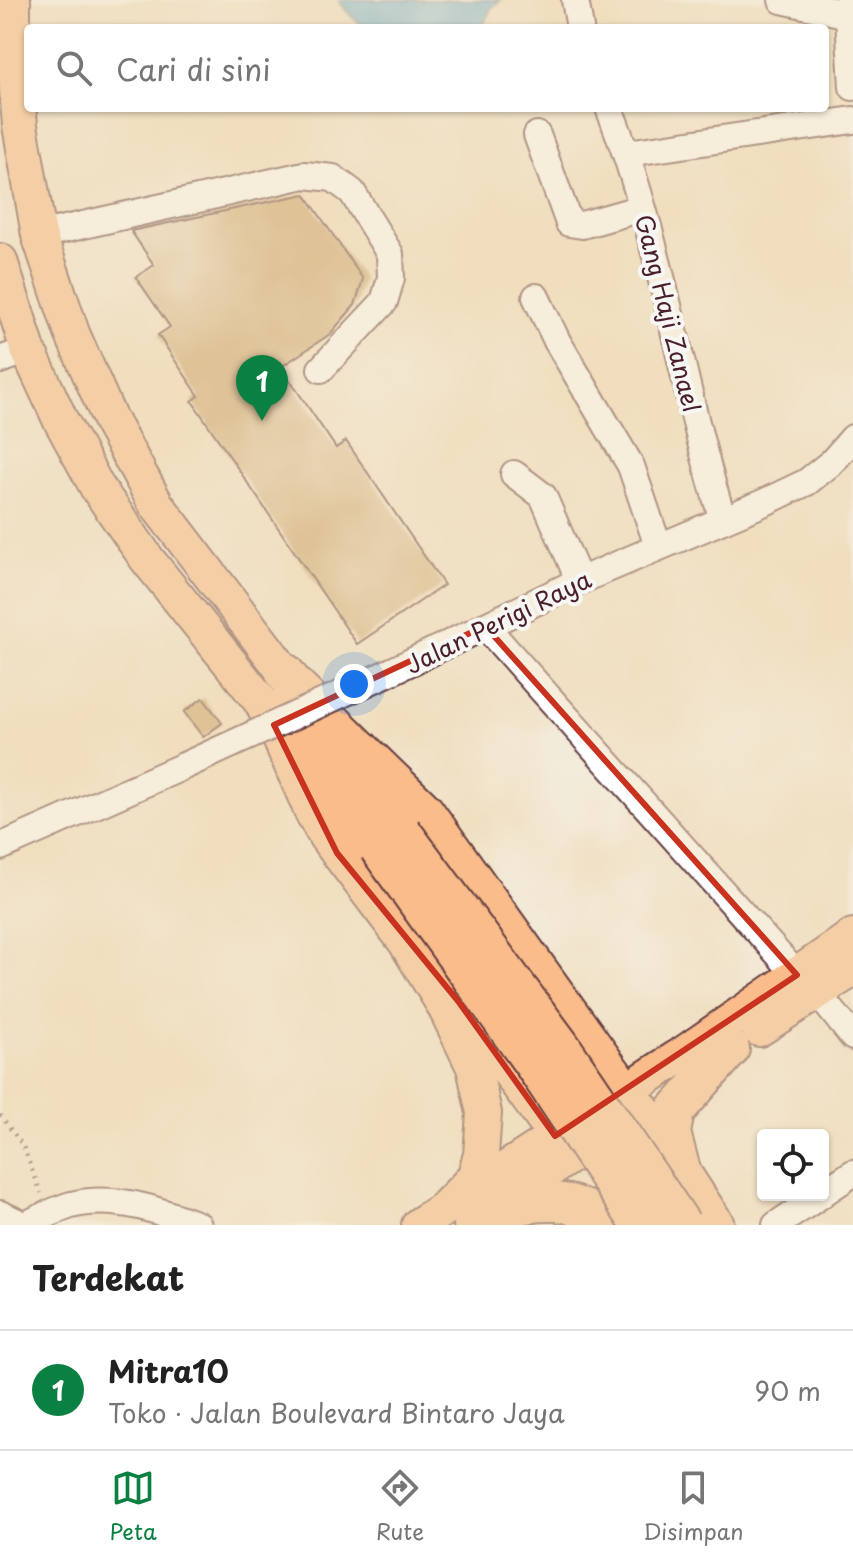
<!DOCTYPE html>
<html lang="id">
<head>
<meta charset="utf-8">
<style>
	:root { --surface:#fff; --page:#f2f2f2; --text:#222; --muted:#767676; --line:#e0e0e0; --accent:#0b8043 }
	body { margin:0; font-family:"Playpen Sans",sans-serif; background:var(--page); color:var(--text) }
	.controls { position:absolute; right:24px; bottom:24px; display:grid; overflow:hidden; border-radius:8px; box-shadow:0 2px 6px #0004 }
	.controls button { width:72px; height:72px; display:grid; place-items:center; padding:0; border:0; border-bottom:2px solid var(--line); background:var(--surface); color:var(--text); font:40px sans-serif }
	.you { position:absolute; left:354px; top:684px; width:28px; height:28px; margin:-20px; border:6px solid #fff; border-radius:50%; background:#1a73e8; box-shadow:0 0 0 12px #1a73e833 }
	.badge { display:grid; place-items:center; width:52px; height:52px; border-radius:50%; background:var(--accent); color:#fff; font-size:26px; font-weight:700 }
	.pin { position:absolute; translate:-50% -66px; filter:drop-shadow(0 2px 4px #0008) }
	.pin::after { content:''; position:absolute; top:42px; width:28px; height:24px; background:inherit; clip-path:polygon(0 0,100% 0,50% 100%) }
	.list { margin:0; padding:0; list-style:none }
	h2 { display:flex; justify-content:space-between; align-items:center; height:104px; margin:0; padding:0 32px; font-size:34px }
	h2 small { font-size:26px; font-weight:400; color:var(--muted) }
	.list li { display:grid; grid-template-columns:52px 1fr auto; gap:24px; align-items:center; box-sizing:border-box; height:120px; padding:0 32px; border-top:2px solid var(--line) }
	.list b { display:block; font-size:30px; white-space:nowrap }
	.list p { margin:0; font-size:26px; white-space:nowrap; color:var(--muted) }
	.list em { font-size:26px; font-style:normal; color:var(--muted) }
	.icon { flex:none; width:44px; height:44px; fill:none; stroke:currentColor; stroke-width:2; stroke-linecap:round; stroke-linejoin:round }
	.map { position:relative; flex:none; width:853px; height:1225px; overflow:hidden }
	.search { position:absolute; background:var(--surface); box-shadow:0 2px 6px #0004; left:24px; right:24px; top:24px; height:88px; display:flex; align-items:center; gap:20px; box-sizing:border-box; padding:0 28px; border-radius:8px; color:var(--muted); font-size:30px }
	.sheet { height:224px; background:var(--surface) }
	nav { display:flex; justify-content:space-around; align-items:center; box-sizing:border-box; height:112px; border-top:2px solid var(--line); background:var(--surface); font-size:22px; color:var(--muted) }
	nav a { display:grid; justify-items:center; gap:4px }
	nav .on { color:var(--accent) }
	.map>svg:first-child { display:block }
	.water { fill:#58a8d2; stroke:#51647e; stroke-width:2 }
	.building { fill:#c99f65 }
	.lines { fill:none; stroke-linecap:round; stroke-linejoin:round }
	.minor-casing { stroke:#633c41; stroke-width:30 }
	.major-casing { stroke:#633c41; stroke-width:38 }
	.highway-casing { stroke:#633c41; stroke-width:42 }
	.path { stroke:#633c41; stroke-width:4; stroke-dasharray:2 6; stroke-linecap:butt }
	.minor { stroke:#fff; stroke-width:26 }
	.major { stroke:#f9bc8a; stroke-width:34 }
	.highway { stroke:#f9bc8a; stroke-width:38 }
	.minor-bridge-casing { stroke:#633c41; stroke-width:30; stroke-linecap:butt }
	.highway-bridge-casing { stroke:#633c41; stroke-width:42; stroke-linecap:butt }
	.minor-bridge { stroke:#fff; stroke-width:26 }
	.highway-bridge { stroke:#f9bc8a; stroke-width:38 }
	.marked { fill:none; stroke:#c8321e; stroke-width:6; stroke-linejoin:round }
	.labels { text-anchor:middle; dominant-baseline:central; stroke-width:8; stroke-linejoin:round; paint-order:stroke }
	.street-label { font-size:24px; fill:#4a1f2b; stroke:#f6f6f2 }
</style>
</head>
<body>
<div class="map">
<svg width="853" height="1225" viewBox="0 0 853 1225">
	<rect width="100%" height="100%" fill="#f6f6f2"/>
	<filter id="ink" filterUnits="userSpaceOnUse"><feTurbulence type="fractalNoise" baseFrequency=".0125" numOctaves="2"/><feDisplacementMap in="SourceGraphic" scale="16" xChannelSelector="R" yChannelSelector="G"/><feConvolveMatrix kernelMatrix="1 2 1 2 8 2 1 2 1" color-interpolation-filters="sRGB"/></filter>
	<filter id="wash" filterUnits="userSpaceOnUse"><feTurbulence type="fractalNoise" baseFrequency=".006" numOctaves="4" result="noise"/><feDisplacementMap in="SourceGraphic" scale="32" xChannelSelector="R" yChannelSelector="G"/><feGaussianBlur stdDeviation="1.8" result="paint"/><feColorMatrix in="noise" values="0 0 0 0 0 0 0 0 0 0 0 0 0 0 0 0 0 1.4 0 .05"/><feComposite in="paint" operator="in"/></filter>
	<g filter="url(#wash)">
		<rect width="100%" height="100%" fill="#f0debe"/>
		<path class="water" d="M338 0H501L491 8 482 28H367L352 17Z"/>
		<g id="blocks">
			<path class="building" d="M305 194 363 279 355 305 330 334 281 367 336 448 346 441 444 585 357 644 192 401 199 396 158 335 170 327 136 277 154 265 131 231Z
				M203 698 222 723 203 737 184 712Z"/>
		</g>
	</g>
	<g filter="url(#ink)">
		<use href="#blocks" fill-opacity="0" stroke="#633c41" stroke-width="2"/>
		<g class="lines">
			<g class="minor-casing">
				<path id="minor" d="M575 0 580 28
					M782 0 849 15
					M848 0 853 87
					M609 108C662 241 680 383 723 520
					M537 135 569 223 582 225 642 208
					M627 153 853 120
					M39 235 304 175 333 178 352 192 390 254 391 278 384 302 321 369
					M536 297 557 341 631 466 658 546
					M0 360 28 350
					M514 474 543 496 574 568 577 582
					M485 626 797 975
					M392 671 577 582 765 502 807 482 832 462 853 438
					M0 847 184 766
					M817 992 853 1037
					M823 1193 853 1173
					M0 1214 24 1225
					M25 1225C40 1218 55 1210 71 1205 114 1194 158 1210 198 1225
					M776 1225 821 1195"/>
			</g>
			<g class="major-casing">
				<path id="major" d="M13 0V45L20 125 39 235 72 333 110 420 156 504 285 673 426 810 640 1109
					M0 261 28 350 60 419 97 487 147 559 267 709 312 812 326 837 405 941 445 1007 474 1067 484 1113 481 1155 474 1178 444 1209
					M464 1010 567 1152
					M759 1029 853 969
					M419 1225 683 1054 853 936
					M471 1225 488 1211 609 1130"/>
			</g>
			<g class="highway-casing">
				<path id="highway" d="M285 673 402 832
					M267 709 303 749 378 847
					M640 1109 715 1225
					M682 1174 671 1133 675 1111 730 1049
					M488 1211C531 1203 570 1190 606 1225"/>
			</g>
			<path class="path" d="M0 1115 23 1146 41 1193"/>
			<use href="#minor" class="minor"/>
			<use href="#major" class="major"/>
			<use href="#highway" class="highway"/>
			<g class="minor-bridge-casing">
				<path id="minor-bridge" d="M184 766 392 671"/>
			</g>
			<g class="highway-bridge-casing">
				<path id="highway-bridge" d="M402 832 560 1045 682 1225
					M378 847 534 1065 641 1225"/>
			</g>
			<use href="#minor-bridge" class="minor-bridge"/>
			<use href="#highway-bridge" class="highway-bridge"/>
		</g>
	</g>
	<path d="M0 0H853V1225H0ZM485 626 797 975 555 1136 458 1001 337 853 274 725Z" fill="#f0debe" fill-opacity=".55" fill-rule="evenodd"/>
	<path class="marked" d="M485 626 797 975 555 1136 458 1001 337 853 274 725Z"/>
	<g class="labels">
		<g class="street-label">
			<text transform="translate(669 313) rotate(76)">Gang Haji Zanael</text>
			<text transform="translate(498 621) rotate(-26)">Jalan Perigi Raya</text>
		</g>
	</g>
</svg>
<div class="controls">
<button><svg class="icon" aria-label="locate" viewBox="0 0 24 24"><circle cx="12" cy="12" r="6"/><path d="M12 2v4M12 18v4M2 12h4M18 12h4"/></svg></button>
</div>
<div class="you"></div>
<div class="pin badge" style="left:262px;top:421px">1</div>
<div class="search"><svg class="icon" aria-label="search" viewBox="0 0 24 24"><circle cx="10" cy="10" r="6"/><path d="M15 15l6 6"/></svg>Cari di sini</div>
</div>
<section class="sheet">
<h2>Terdekat<small></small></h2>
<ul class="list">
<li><span class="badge">1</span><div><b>Mitra10</b><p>Toko · Jalan Boulevard Bintaro Jaya</p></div><em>90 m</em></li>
</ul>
</section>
<nav>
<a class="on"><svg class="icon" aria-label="map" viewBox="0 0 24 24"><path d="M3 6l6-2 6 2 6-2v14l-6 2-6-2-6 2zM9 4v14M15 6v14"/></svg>Peta</a>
<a><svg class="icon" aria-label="directions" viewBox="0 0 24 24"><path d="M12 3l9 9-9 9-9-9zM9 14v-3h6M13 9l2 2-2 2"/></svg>Rute</a>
<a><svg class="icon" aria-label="saved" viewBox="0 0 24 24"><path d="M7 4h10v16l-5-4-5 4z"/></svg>Disimpan</a>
</nav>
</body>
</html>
